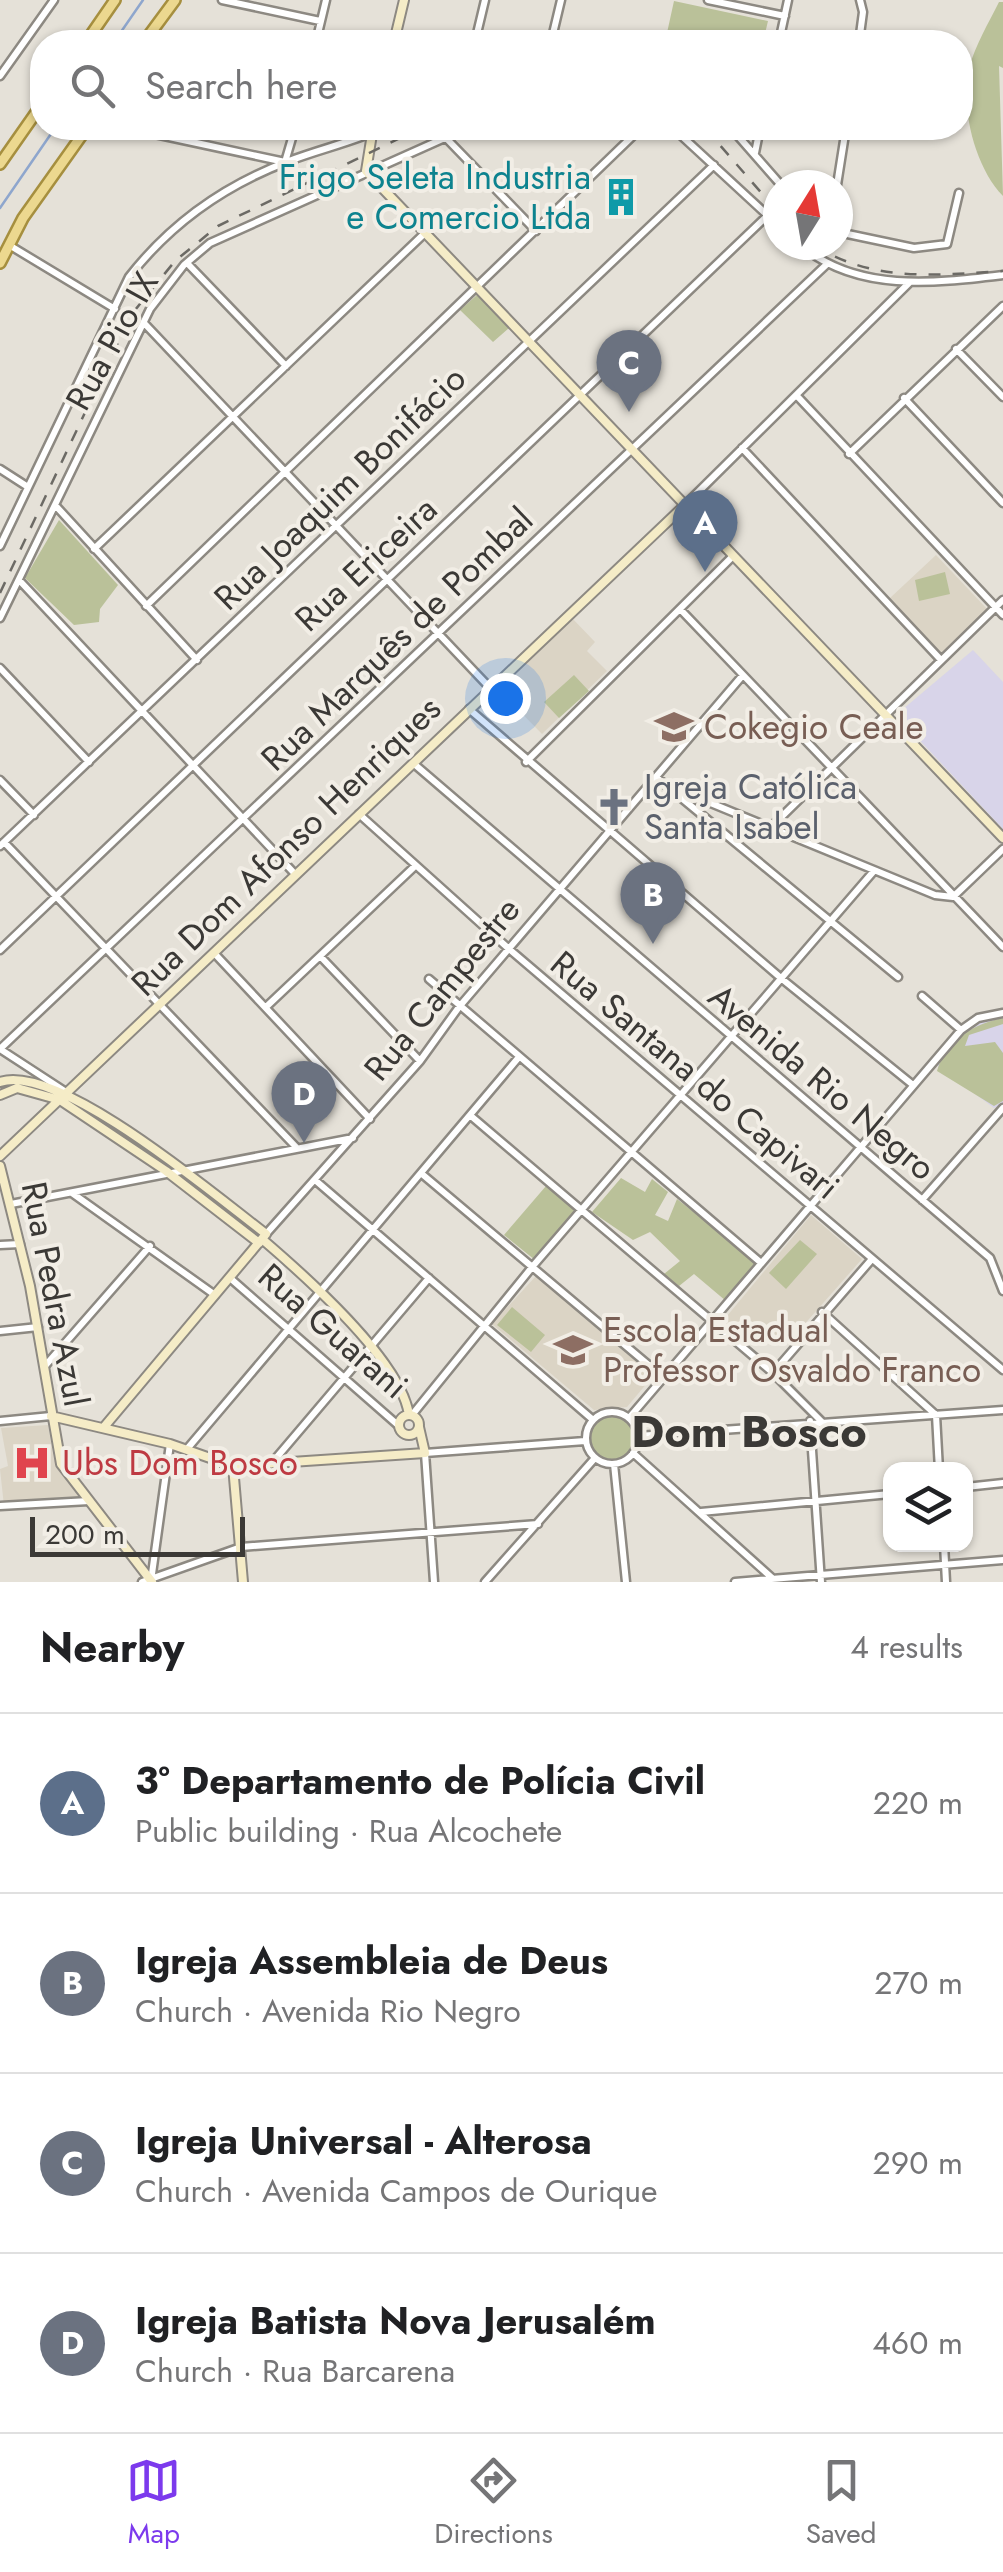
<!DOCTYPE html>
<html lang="en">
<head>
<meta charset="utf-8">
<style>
	:root { --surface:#fff; --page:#f2f2f2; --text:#202124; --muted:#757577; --line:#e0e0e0; --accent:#7c3aed }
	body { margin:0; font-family:Jost,sans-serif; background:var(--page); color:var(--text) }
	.controls { position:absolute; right:30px; bottom:30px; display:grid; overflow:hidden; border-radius:20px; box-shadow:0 2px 8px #0004 }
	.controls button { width:90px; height:90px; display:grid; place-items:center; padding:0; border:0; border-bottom:2px solid var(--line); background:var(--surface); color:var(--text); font:50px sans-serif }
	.compass { position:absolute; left:763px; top:170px; width:90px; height:90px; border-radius:50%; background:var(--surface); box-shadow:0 2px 8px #0004; rotate:11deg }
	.scale { position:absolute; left:30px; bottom:25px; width:215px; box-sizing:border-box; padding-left:10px; border:5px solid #3b3936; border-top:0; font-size:28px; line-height:35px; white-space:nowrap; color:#3b3936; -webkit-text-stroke:8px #f2eee6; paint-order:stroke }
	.you { position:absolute; left:505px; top:698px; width:35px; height:35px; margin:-25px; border:8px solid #fff; border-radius:50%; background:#1a73e8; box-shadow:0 0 0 15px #1a73e833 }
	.badge { display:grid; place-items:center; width:65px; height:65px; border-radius:50%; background:var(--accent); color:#fff; font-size:32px; font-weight:700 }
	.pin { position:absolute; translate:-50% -82px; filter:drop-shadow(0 2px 5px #0008) }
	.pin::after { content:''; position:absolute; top:52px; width:35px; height:30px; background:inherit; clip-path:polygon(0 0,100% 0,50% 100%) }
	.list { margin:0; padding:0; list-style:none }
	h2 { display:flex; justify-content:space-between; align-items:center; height:130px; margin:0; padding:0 40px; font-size:42px }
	h2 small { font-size:32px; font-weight:400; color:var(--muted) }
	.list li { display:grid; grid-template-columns:65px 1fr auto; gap:30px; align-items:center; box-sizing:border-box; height:180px; padding:0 40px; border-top:2px solid var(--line) }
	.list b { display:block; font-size:38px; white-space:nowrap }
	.list p { margin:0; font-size:32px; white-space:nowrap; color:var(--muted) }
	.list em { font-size:32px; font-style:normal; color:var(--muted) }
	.icon { flex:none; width:55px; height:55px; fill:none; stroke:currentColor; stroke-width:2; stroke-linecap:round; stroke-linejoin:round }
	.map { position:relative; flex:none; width:1003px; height:1582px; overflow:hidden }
	.search { position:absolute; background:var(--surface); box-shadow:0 2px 8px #0004; left:30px; right:30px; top:30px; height:110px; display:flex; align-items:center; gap:25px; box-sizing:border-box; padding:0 35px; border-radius:40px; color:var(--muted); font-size:38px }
	.sheet { height:850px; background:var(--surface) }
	nav { display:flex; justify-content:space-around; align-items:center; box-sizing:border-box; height:140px; border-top:2px solid var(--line); background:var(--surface); font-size:28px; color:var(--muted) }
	nav a { display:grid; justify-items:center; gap:5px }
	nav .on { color:var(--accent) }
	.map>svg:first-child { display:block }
	.industrial { fill:#d8d4e9 }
	.built { fill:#dbd4c5 }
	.green { fill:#bac199 }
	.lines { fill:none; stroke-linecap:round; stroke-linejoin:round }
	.stream { stroke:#8ea6cd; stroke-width:2.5 }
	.street-casing { stroke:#8d8982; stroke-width:11 }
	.secondary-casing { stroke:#8d8982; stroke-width:12 }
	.primary-casing { stroke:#a68f3f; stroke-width:14 }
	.street { stroke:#fff; stroke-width:6 }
	.secondary { stroke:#f5ecc7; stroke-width:8 }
	.primary { stroke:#ecd88f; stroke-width:9 }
	.rail { stroke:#6c6a65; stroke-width:2.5; stroke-dasharray:12 12; stroke-linecap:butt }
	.labels { text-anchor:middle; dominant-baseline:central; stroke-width:8; stroke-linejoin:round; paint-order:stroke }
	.culture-label { font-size:35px; fill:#0d838f; stroke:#f2eee6; text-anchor:end }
	.street-label { font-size:35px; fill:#3b3936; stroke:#f2eee6 }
	.education-label { font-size:35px; fill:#785e54; stroke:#f2eee6; text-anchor:start }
	.worship-label { font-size:35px; fill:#5b616d; stroke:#f2eee6; text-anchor:start }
	.health-label { font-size:35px; fill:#be3a42; stroke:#f2eee6; text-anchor:start }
	.district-label { font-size:45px; font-weight:bold; fill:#3b3936; stroke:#f2eee6 }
</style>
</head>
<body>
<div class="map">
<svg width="1003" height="1582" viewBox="0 0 1003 1582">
	<rect width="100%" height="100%" fill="#e5e1d8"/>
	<path class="industrial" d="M973 650 1003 682V829L896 715Z
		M1003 1015V1103L994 1108 935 1064 962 1032 980 1020Z"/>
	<path class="built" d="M936 555 988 610 941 654 890 598Z
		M571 617 595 642 587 651 607 671 542 734 497 688Z
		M811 1215 862 1259 787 1344 762 1324 746 1342 722 1322Z
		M536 1276 653 1376 627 1407 594 1410 492 1324Z
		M48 1425 54 1460 80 1498 4 1506 0 1469 8 1466 1 1428Z"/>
	<path class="green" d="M674 1 768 21 763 42H665Z
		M999 2H1003V68L999 66 1003 196C975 167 960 108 969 68 975 46 989 22 999 2Z
		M477 295 509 328 493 342 460 310Z
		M59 520 118 585 100 609 99 622 74 625 25 578Z
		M945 572 950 594 919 601 915 580Z
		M574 675 589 691 559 718 544 702Z
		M1003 1018V1024L969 1035 965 1046 995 1042 1003 1053V1101L994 1106 937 1071C946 1040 973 1024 1003 1018Z
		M621 1178 645 1192 652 1179 668 1192 655 1215 668 1221 677 1199 756 1261 726 1301 694 1274 679 1286 664 1274 680 1261 650 1232 633 1240 592 1212Z
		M546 1186 576 1211 535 1260 504 1235Z
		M800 1240 817 1254 786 1289 769 1273Z
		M512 1307 545 1335 531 1352 497 1325Z
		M588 1437a23 23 0 1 1 46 0a23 23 0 1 1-46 0Z"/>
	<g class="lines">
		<path class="stream" d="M114 42 143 0
			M0 208 55 128
			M76 1105 162 1163
			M183 1178 257 1236"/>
		<g class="street-casing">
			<path id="street" d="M222 0 320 21
				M708 0 785 16
				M316 42 326 0
				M475 42 485 0
				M551 42 561 0
				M779 42 788 0
				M859 42 863 12 860 0
				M0 76 54 0
				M127 128 285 162 295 128
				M673 128 778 225
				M731 128 781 185
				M446 138 536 231
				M755 153 760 128
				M837 185 846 128
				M838 232 914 248 947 244 959 193
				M9 245 115 309
				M801 245C856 293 936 283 1003 275
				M187 263 286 366
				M144 323 491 689
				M956 349 1003 397
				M798 397 1003 615
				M904 398 1003 503
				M742 448 941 660
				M849 454 1003 306
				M0 469 28 487
				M55 505 197 660
				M684 506 910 282
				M0 546 129 277C171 223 225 185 289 161 320 149 353 142 383 128
				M94 549 426 232
				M19 580 295 874
				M146 606 641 128
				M680 609 1003 947
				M0 618 150 309 184 265 210 243 467 128
				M0 668 89 762
				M469 709 782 979 913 1085
				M526 762 733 556
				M413 763 990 1258 1003 1291
				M656 777 898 977
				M0 780 34 815
				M674 788 935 895 953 897 1003 849
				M359 814 509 949 1003 1370
				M770 828 1003 600
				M4 842 296 1147
				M0 846 714 165
				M0 950 767 216
				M215 954 370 1119
				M320 956 420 1061
				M429 979 760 1262
				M922 996 961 1030
				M266 1007 414 867
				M0 1049 827 264
				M0 1049 66 1092
				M471 1116 773 1373 821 1421
				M422 1174 664 1378
				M315 1180 592 1419
				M72 1193 215 1295
				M922 1200 1003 1108
				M11 1204 353 1138
				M266 1234 420 1061 459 1007 743 675
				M0 1245 20 1244
				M230 1278 399 1426
				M822 1312 936 1415 939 1470
				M0 1331 38 1327
				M45 1366 150 1246
				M773 1373 872 1259
				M586 1438a26 26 0 1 1 52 0a26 26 0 1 1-52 0Z
				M412 1415 533 1266 873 872
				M629 1418 961 1030 978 1018 1003 1013
				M0 1421 51 1416
				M810 1421 821 1582
				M638 1436 1003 1410
				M187 1449 519 1057
				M633 1453 771 1577
				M271 1464 429 1278
				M614 1464 626 1582
				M966 1487 1003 1483
				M0 1506 89 1501
				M701 1512 890 1494
				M944 1544 946 1582
				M151 1581 170 1444
				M142 1582 241 1547 538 1524
				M434 1582 425 1453 585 1441
				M485 1582 595 1458
				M735 1582 1003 1560"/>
		</g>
		<g class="secondary-casing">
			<path id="secondary" d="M394 42 404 0
				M373 128 366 171 1003 838
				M0 1082C58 1062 216 1196 266 1234L104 1427
				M0 1095 17 1088 60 1100 166 1171 259 1243
				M0 1156 684 506
				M0 1166 30 1286 61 1464 152 1582
				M262 1239C304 1275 401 1360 409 1415
				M399 1425a10 10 0 1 1 20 0a10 10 0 1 1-20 0Z
				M51 1416 170 1444 233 1466 425 1453 419 1427
				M233 1466 243 1582"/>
		</g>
		<g class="primary-casing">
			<path id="primary" d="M86 42 115 0
				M144 42 175 0
				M0 164 42 104
				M0 263 23 218 87 128"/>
		</g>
		<use href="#street" class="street"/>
		<use href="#secondary" class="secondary"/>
		<use href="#primary" class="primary"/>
		<path class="rail" d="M705 128 778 212
			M814 245C873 283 936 275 1003 271
			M0 593 131 315 175 261 218 226 421 128"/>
	</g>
	<defs>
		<g id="building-bare" transform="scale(3)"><path d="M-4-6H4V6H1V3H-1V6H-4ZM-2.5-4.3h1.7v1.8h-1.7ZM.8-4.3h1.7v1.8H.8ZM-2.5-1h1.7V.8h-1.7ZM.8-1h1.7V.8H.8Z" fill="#0f9aa8" stroke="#f2eee6" stroke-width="2.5" paint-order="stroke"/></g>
		<g id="school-bare" transform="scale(3)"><path d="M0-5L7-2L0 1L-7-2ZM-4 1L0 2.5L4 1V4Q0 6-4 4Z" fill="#8d6e63" stroke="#f2eee6" stroke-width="2.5" paint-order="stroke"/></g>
		<g id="church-bare" transform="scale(3)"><path d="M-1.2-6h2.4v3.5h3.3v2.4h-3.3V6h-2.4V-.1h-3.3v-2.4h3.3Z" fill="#6b7280" stroke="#f2eee6" stroke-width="2.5" paint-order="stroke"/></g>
		<g id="hospital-bare" transform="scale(3)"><path d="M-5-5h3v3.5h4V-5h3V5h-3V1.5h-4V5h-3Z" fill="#e0444e" stroke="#f2eee6" stroke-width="2.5" paint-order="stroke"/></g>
	</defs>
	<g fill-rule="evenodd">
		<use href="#building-bare" x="621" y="197"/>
		<use href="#school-bare" x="674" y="727"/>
		<use href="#church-bare" x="614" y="807"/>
		<use href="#school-bare" x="573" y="1350"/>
		<use href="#hospital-bare" x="32" y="1463"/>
	</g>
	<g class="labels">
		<g class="culture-label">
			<text x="591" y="177">Frigo Seleta Industria<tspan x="591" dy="40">e Comercio Ltda</tspan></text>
		</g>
		<g class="street-label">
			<text transform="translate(112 341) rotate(-61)">Rua Pio IX</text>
			<text transform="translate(340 488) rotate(-44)">Rua Joaquim Bonifácio</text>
			<text transform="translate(366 564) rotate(-43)">Rua Ericeira</text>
			<text transform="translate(397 639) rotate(-44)">Rua Marquês de Pombal</text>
			<text transform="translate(286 846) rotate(-44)">Rua Dom Afonso Henriques</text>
			<text transform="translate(442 989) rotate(-51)">Rua Campestre</text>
			<text transform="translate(695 1075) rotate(40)">Rua Santana do Capivari</text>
			<text transform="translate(822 1082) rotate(40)">Avenida Rio Negro</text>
			<text transform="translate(55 1294) rotate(79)">Rua Pedra Azul</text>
			<text transform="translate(333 1331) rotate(41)">Rua Guarani</text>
		</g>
		<g class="education-label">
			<text x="704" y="727">Cokegio Ceale</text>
			<text x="603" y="1330">Escola Estadual<tspan x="603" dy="40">Professor Osvaldo Franco</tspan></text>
		</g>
		<g class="worship-label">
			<text x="644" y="787">Igreja Católica<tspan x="644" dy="40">Santa Isabel</tspan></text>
		</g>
		<g class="health-label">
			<text x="62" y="1463">Ubs Dom Bosco</text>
		</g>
		<g class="district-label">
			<text x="749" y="1431">Dom Bosco</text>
		</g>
	</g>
</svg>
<div class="controls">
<button><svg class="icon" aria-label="layers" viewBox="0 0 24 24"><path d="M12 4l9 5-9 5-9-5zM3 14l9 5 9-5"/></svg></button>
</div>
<svg class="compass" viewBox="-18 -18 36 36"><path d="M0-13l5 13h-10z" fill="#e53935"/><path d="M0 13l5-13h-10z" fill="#757577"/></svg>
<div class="scale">200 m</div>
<div class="you"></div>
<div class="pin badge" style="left:705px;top:572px;background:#5c6f8a">A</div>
<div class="pin badge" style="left:653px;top:944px;background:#6b7280">B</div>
<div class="pin badge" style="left:629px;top:412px;background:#6b7280">C</div>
<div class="pin badge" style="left:304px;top:1143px;background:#6b7280">D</div>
<div class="search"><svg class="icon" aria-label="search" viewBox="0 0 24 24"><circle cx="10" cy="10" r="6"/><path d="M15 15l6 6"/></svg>Search here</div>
</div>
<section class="sheet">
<h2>Nearby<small>4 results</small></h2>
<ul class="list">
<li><span class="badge" style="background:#5c6f8a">A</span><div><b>3° Departamento de Polícia Civil</b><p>Public building · Rua Alcochete</p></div><em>220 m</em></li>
<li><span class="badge" style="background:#6b7280">B</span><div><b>Igreja Assembleia de Deus</b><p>Church · Avenida Rio Negro</p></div><em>270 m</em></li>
<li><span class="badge" style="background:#6b7280">C</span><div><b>Igreja Universal - Alterosa</b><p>Church · Avenida Campos de Ourique</p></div><em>290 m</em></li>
<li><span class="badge" style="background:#6b7280">D</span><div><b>Igreja Batista Nova Jerusalém</b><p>Church · Rua Barcarena</p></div><em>460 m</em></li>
</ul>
</section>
<nav>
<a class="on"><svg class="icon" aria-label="map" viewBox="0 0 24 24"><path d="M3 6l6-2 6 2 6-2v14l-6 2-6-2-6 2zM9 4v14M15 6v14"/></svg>Map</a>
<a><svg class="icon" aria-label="directions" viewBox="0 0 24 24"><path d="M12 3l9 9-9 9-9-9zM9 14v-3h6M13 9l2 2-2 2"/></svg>Directions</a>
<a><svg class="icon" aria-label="saved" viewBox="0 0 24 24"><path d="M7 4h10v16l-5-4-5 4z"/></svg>Saved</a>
</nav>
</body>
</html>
